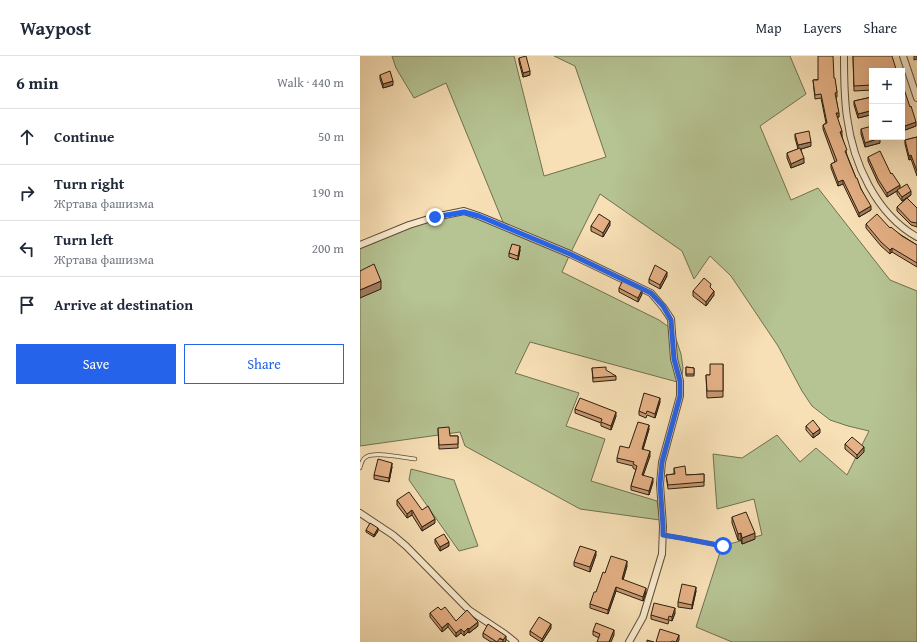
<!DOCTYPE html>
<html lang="en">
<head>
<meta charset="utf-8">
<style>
	:root { --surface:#fff; --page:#f2f2f3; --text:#1f2937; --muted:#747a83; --line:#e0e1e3; --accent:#2563eb }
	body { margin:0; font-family:"Gentium Book Plus",serif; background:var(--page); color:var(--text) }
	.controls { position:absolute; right:12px; top:12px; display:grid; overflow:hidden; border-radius:0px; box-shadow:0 4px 16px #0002 }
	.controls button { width:36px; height:36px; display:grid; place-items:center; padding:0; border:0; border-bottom:1px solid var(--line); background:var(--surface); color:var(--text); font:20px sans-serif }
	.stop { position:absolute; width:12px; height:12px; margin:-9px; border:3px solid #2563eb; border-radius:50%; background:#fff }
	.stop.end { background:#2563eb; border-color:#fff; box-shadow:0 1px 4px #0008 }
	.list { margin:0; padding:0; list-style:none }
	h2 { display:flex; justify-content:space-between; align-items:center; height:52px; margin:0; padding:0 16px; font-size:17px }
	h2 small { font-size:13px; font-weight:400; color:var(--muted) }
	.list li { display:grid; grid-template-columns:26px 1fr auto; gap:12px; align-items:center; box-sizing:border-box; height:56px; padding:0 16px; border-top:1px solid var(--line) }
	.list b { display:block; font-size:15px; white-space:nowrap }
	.list p { margin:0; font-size:13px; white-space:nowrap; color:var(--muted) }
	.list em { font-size:13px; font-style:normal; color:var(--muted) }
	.actions { display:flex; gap:8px; padding:12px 16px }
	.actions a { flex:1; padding:9px 0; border:1px solid var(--accent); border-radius:0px; text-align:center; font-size:14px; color:var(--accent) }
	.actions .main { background:var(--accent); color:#fff }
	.icon { flex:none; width:22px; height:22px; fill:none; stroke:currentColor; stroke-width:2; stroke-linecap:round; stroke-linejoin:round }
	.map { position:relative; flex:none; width:557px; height:586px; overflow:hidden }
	header { display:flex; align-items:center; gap:24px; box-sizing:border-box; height:56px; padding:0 20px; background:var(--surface); border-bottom:1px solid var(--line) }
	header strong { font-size:19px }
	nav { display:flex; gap:22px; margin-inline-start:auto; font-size:14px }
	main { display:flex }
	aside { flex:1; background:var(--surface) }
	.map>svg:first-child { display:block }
	.green { fill:#b6c393; stroke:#707050 }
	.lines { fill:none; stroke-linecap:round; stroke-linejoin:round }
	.lane-casing { stroke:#5e4e36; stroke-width:4.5 }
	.street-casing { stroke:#5e4e36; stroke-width:8 }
	.lane { stroke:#faebd0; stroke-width:3 }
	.street { stroke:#faebd0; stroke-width:6 }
	.wall { fill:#c69873; stroke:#2b1e0c }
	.shaded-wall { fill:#a17c5e; stroke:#2b1e0c }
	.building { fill:#e6b186; stroke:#2b1e0c }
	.route { stroke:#2563eb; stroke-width:5 }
</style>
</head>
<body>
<header>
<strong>Waypost</strong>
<nav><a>Map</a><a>Layers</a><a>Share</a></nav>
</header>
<main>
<aside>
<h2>6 min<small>Walk · 440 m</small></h2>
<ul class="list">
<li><svg class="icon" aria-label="ahead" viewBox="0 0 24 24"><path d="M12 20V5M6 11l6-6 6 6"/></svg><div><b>Continue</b></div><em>50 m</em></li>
<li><svg class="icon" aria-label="right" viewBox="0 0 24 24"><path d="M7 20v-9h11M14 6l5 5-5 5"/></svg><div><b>Turn right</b><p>Жртава фашизма</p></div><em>190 m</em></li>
<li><svg class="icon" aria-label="left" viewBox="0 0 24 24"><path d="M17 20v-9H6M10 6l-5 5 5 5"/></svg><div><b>Turn left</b><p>Жртава фашизма</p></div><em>200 m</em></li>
<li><svg class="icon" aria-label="arrive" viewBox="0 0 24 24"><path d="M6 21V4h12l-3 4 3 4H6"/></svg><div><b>Arrive at destination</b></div></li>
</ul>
<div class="actions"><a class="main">Save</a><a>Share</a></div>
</aside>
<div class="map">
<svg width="557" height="586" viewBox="0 0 557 586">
	<rect width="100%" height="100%" fill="#f8e0b6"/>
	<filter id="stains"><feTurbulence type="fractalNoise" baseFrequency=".005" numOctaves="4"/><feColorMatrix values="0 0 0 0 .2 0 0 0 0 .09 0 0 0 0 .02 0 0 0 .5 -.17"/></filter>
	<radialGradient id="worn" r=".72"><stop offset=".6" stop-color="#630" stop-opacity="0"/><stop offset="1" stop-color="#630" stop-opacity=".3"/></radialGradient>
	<path class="green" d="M32 0H154L184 120 246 101 215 10 194 0H430L446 38 400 70 431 144 458 132 530 224 557 235V586H372L336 571 362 490 402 479 394 443 357 453 353 398 382 402 417 379 440 406 456 392 487 419 509 375 488 370 470 364 452 350 442 335 418 290 371 220 350 200 334 223 322 195 240 138 210 198 202 216 299 264 313 274 321 298 323 312 321 327 170 286 155 317 219 337 206 370 245 383 231 425 297 445 300 464 220 453 105 390 100 376 0 390V189L49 169 104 155 145 171 86 27 54 42 36 12Z
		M51 413 94 424 118 490 99 495 49 424Z"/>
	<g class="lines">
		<g class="lane-casing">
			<path id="lane" d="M0 412C1 408 2 403 6 401 15 395 44 402 55 403
				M303 479 321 482 363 490"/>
		</g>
		<g class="street-casing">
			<path id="street" d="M484 0C484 20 484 41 487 61 493 107 516 158 557 181
				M543 0 557 42
				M0 189 49 169 75 161 104 155 119 160 210 198 291 237 303 251 311 263 314 303 320 325V340L302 406 300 428 303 470 302 498 283 561 269 586
				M0 457 33 479 46 490 109 554 145 578 155 586"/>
		</g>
		<use href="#lane" class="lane"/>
		<use href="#street" class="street"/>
	</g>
	<path class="wall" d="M493 0 536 15H512V34L494 35Z
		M159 2 170 19 163 21 159 6Z
		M20 19 33 29 23 32 20 23Z
		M474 22 477 36V41H476L479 61 477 62 482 80 487 99 496 122 511 154 499 161 483 128 478 130 471 112V108L475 106 463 73V69L466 67 461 42 455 43 453 24Z
		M542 33 556 70 545 74 542 64Z
		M512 41V65L510 59 498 62 494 49V45Z
		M501 73 520 87 505 91 501 78Z
		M435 78 451 90 441 93 444 107 431 112 427 102V97L438 93 435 82Z
		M557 81V120L551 103 549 104 545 88V84Z
		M508 101 531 118 540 132 551 139 547 142 557 152V171L551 169 537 155V151L546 143 542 145 537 138V135L527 141 518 127 508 105Z
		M506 168 530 172 557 189V211L532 196 530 198 521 190 506 172Z
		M250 169 243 181 231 175V170Z
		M160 194 158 204 149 201V197Z
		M307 220 300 233 289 227V223Z
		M259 232 282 238 278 246 259 236Z
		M333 235 354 239 346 250 333 240Z
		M363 308V341L347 342 346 319H350Z
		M326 311 334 312V320H326Z
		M232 312 256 320V324L233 326Z
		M300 346 295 362 287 359 286 362 279 359V355Z
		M215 353 256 360 251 374 241 370V367L215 357Z
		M446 370 460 377 453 382 446 374Z
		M78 372 90 380H98V392L79 393Z
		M289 373 283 393 290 400 283 419 293 426 289 439 271 434V430L276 414 273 412V410L257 406V402L269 392Z
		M485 388 504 396 497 403 485 393Z
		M32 411 29 426 14 423V419Z
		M314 412 326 419 344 418V430L308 433 306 419 314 418Z
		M37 444 62 454 75 467 62 475 52 459 47 462 37 449Z
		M372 461 395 483 382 488 381 484H378L372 467Z
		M6 474 18 475 14 481 6 476Z
		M75 483 89 490 80 495 75 487Z
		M236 499 230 516 214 510V506Z
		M267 510 263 524 286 536 283 545 256 535 248 558 230 552V548L236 536 245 517Z
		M336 535 332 553 318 551V546Z
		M81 554 96 565 118 570 109 577 108 576 104 580 101 577 96 581 88 571 82 576 70 561V557Z
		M315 557 312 565 309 564 308 568 291 563V559Z
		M191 572 182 586H181L170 579V575Z
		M233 575 254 579 239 582 233 579Z
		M123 577 146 585 145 586H131L123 581Z"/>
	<path class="shaded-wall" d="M554 0H557V3L554 4Z
		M536 13V15H532V14Z
		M170 15V19L163 21V17Z
		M33 25V29L23 32V28Z
		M510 55V59L498 62V58Z
		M476 57H479V61L476 62Z
		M556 66V70L545 74V70Z
		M482 75V80L480 81V76Z
		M520 82V87L505 91V87Z
		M451 86V90L438 94V89Z
		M551 99V103L549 104V100Z
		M444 102V107L431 112V108Z
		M483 124V128L478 130V126Z
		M540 129V133L527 141V137Z
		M551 135V139L542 145V141Z
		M511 150V154L499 161V157Z
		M250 165V169L243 181V177Z
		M160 190V194L158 204V200Z
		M532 192V196L530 198V194Z
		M307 216V220L300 233V229Z
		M21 225V233L0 242V234Z
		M282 234V238L278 246V242Z
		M354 235V239L346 250V246Z
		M300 342V346L295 362V358Z
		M256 356V360L251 374V370Z
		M289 369V373L282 397V393Z
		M460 373V377L453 382V378Z
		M504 391V396L497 403V399Z
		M290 395V400L282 423V419Z
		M32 407V411L29 426V422Z
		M293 422V426L289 439V435Z
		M52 454V459L47 462V458Z
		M75 463V467L62 475V471Z
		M18 472V475L14 481V479Z
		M381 477V484H378V478Z
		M395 477V483L382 488V482Z
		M89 486V490L80 495V491Z
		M236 495V499L230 516V511Z
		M267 505V510L262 527V523Z
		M256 531V535L248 558V554Z
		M336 531V535L332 553V549Z
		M286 532V536L283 545V541Z
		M315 552V557L312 565V561Z
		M118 566V570L109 577V573Z
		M88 567V571L82 576V572Z
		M191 568V572L182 586V583Z
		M108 572V576L104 580V576Z
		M101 573V577L96 581V577Z
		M254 574V579L251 586H249Z
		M319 579V584L318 586H316Z
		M146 580V585L145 586H143V584Z"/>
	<path class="building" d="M166 0 170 15 163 17 159 2Z
		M458 0H473L474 22H475L477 36 475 37 479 57H476L482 75 480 76 487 94 485 95 496 122H497L501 133 511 150 499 157 483 124 478 126 471 108 477 105 463 69 467 67 461 38 455 39 453 24H458Z
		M493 0H532L536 13 532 14V15H512V29L494 30Z
		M30 15 33 25 23 28 20 19Z
		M542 33H544L550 51 551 50 556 66 545 70 542 60Z
		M512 41V61L510 55 498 58 494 45Z
		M512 70V81H520V82L505 87 501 73Z
		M449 75 451 86 438 89 435 78Z
		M557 81V115L551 99 549 100 545 84Z
		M440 92 444 102 431 108 427 97Z
		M520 95 531 118 532 117 540 129 527 137 518 123 508 101Z
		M547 128 551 135 542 141 537 134Z
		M547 142 557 152V167L551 166 537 151Z
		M239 158 250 165 243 177 231 170Z
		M517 158 530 172 531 171 542 180 557 189V207L532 192 530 194 521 186 506 168Z
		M152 188 160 190 158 200 149 197Z
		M14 208 21 225 0 234V215Z
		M295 209 307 216 300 229 289 223Z
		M344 222 351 228 350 231 354 235 346 246 333 235Z
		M263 224 282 234 278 242 259 232Z
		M350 308H363V335H347L346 319H350Z
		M246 311V314L256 320 233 322 232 312Z
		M326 311 334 312V318H326Z
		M284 337 300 342 295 358 287 355 286 358 279 355Z
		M220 342 256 356 251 370 241 366 242 363 215 353Z
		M453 364 460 373 453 378 446 370Z
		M278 366 289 369 282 393 290 395 282 419 293 422 289 435 271 430 277 410 273 408 274 406 257 402 260 390 269 392Z
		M89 371 90 380H98V388L79 389 78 372Z
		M492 381 504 391 497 399 485 388Z
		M18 403 32 407 29 422 14 419Z
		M325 410 326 419 344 418V426L308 429 306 419 315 418 314 412Z
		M49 436 62 454 68 450 75 463 62 471 52 454 47 458 37 444Z
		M386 456 395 477 382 482 381 477 378 478 372 461Z
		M10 467 18 472 14 479 6 474Z
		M84 478 89 486 80 491 75 483Z
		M220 490 236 495 230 511 214 506Z
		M251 500 267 505 262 523 286 532 283 541 256 531 248 554 230 548 234 536H236L243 516 245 517Z
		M322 528 336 531 332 549 318 546Z
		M294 547 315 552 312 561 309 560 308 564 291 559Z
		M78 551 81 554 85 551 96 565 107 554 118 566 109 573 108 572 104 576 101 573 96 577 88 567 82 572 70 557Z
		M179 561 191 568 182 583 170 575Z
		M236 567 254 574 249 586H237L240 578 233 575Z
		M128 568 146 580 143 584 140 582 137 586 123 577Z
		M300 573 319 579 316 586 312 585 311 586H296Z
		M287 584 294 586H287Z"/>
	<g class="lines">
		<path class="route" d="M75 161 104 156 119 160 210 198 291 237 303 250 311 264 314 303 320 325V340L302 406 300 428 303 470V479L321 482 363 490"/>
	</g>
	<rect width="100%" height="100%" filter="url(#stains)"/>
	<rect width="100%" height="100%" fill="url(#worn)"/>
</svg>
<div class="controls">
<button>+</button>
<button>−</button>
</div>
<div class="stop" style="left:363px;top:490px"></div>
<div class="stop end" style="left:75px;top:161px"></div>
</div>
</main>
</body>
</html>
